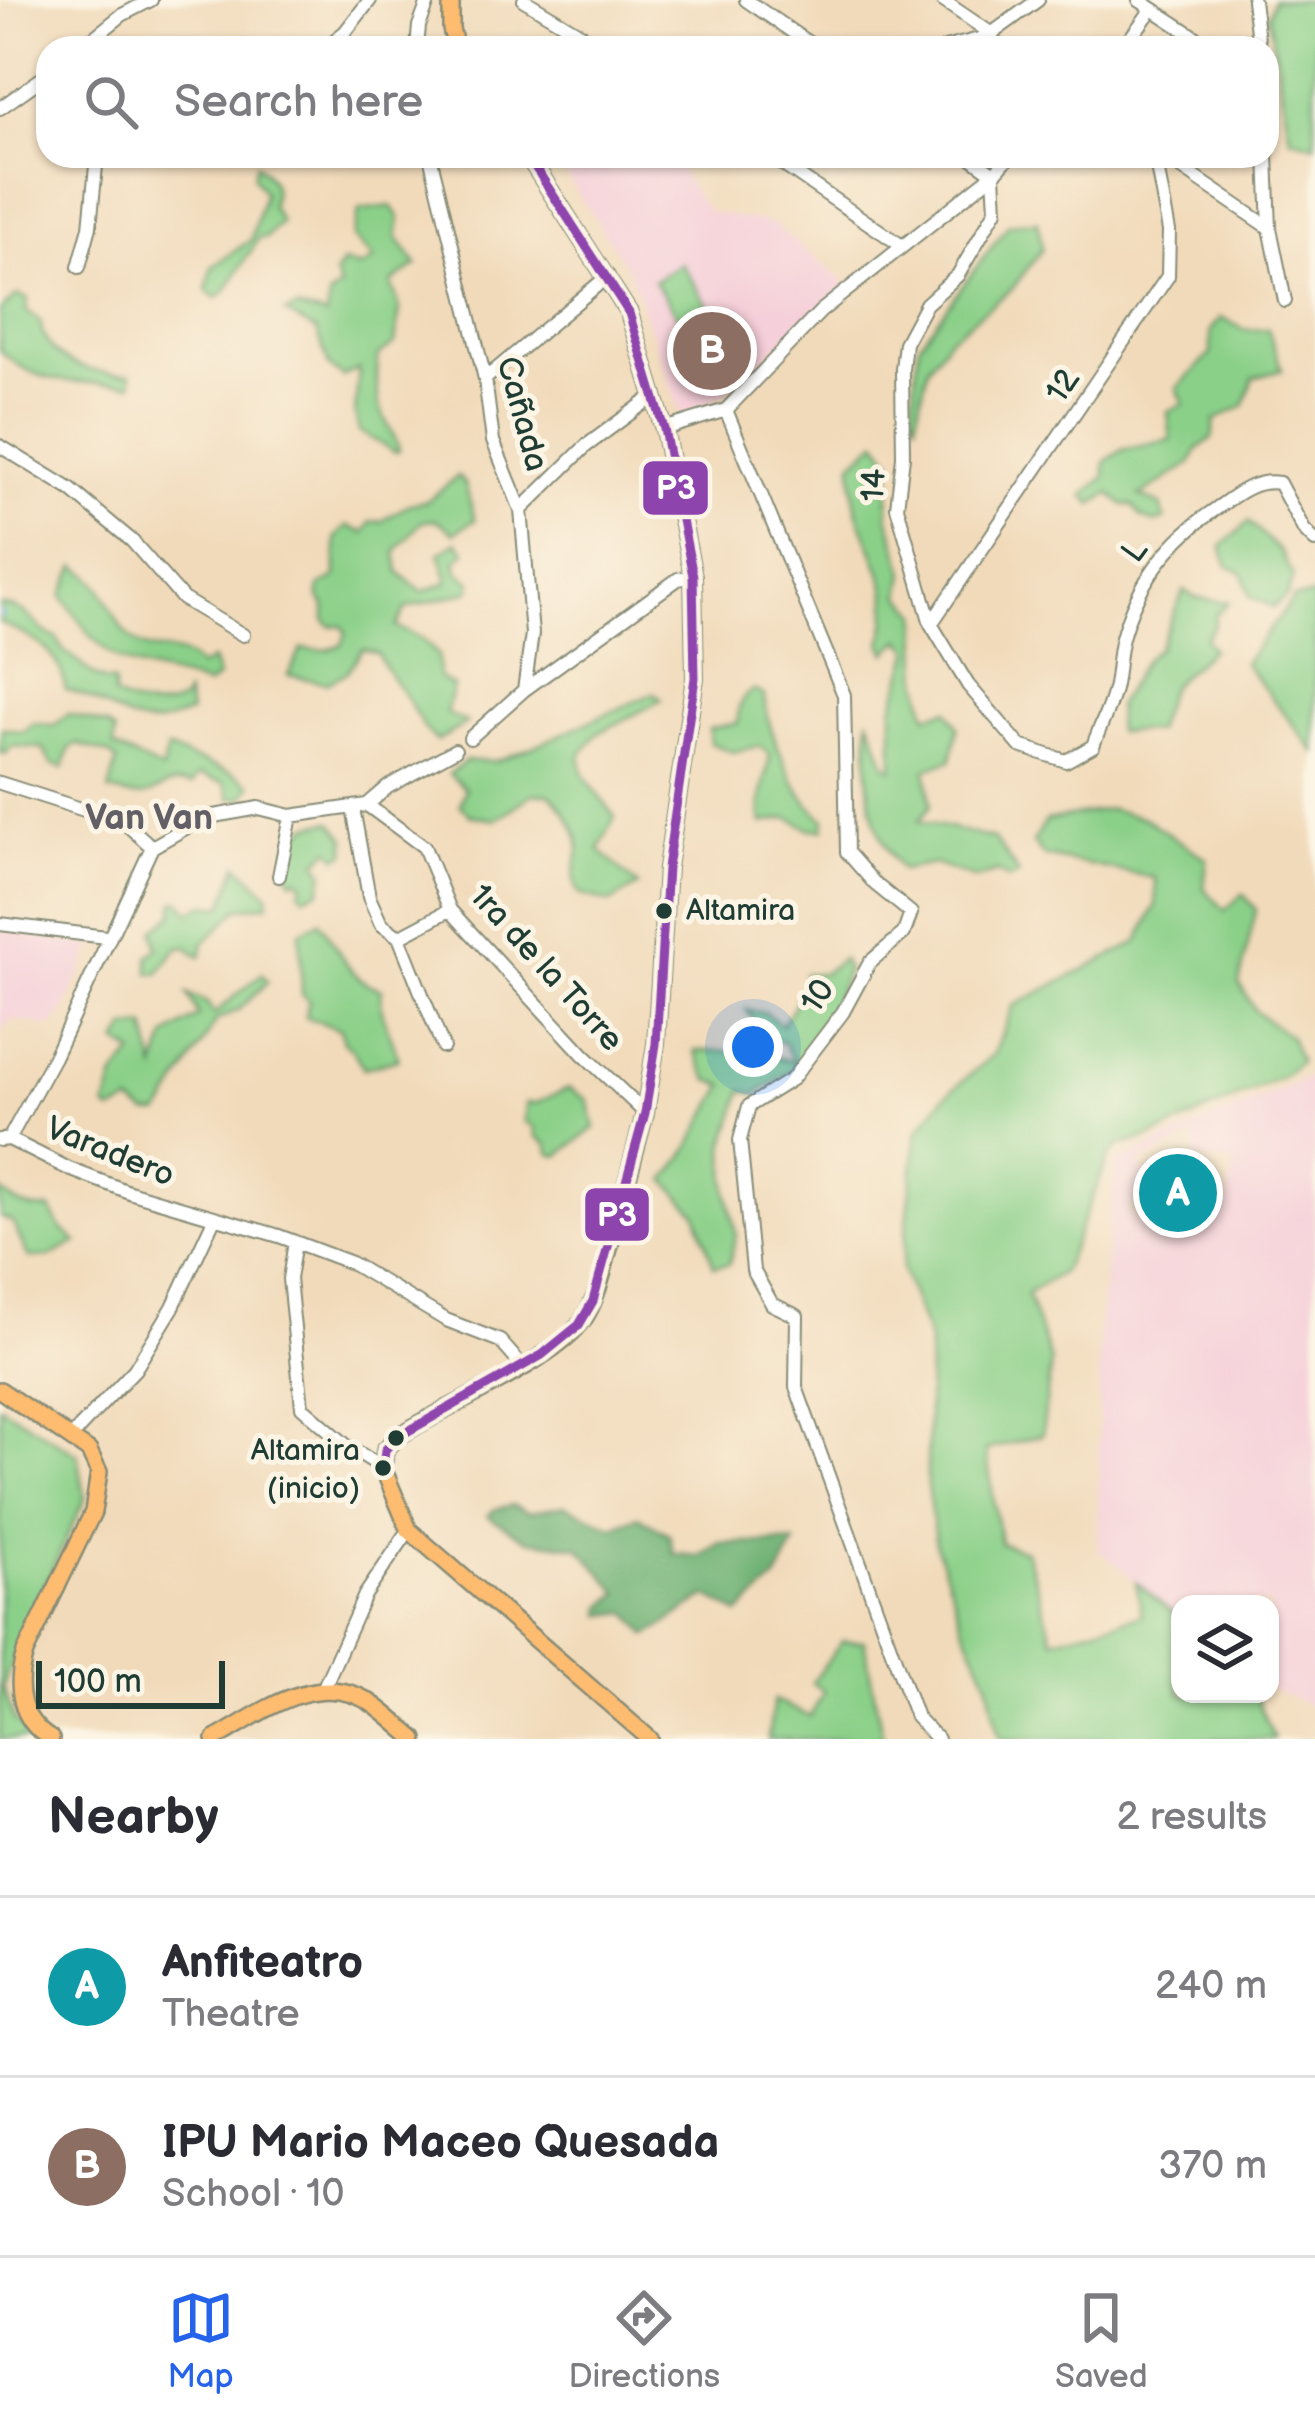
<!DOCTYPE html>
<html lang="en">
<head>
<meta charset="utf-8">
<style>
	:root { --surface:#fff; --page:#f7f7f7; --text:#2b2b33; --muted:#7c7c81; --line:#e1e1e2; --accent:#2563eb }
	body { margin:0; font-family:"Balsamiq Sans",sans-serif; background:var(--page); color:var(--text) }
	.controls { position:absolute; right:36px; bottom:36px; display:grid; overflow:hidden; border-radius:24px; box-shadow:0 3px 9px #0004 }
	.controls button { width:108px; height:108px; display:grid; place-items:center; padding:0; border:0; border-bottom:3px solid var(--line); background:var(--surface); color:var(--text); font:60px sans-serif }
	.scale { position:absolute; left:36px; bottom:30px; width:189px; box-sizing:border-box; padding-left:12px; border:6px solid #1f3d34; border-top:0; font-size:33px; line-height:42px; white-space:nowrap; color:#1f3d34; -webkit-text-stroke:9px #fcf5e5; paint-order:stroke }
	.you { position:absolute; left:753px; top:1047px; width:42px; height:42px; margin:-30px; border:9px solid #fff; border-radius:50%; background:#1a73e8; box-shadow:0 0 0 18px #1a73e833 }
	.badge { display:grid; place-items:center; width:78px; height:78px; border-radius:50%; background:var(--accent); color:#fff; font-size:39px; font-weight:700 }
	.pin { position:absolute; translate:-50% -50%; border:6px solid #fff; box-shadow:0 3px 12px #0006 }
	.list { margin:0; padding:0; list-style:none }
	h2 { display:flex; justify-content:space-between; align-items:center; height:156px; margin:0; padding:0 48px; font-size:51px }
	h2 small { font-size:39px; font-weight:400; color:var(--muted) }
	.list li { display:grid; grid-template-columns:78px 1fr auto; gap:36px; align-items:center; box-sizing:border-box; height:180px; padding:0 48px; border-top:3px solid var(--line) }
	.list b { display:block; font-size:45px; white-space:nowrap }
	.list p { margin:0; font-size:39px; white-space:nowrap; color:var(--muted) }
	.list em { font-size:39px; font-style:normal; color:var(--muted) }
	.icon { flex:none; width:66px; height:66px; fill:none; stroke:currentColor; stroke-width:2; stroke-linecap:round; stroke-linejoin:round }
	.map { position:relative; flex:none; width:1315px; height:1739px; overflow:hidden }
	.search { position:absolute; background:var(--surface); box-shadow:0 3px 9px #0004; left:36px; right:36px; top:36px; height:132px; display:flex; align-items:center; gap:30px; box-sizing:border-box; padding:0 42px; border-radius:36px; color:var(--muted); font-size:45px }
	.sheet { height:516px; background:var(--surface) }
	nav { display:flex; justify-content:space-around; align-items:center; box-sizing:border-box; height:168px; border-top:3px solid var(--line); background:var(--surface); font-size:33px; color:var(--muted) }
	nav a { display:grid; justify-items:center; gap:6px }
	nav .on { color:var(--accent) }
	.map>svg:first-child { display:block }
	.built { fill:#f5cfd9; fill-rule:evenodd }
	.green { fill:#8bd089; stroke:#55865e; stroke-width:3 }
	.forest { fill:#70b275; stroke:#487854; stroke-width:3 }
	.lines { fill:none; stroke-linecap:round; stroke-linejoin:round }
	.stream { stroke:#6ba7dc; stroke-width:4.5 }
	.minor-casing { stroke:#888c77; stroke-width:16 }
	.major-casing { stroke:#888c77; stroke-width:20 }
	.minor { stroke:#fff; stroke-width:12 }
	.major { stroke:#fdbc70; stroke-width:15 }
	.bus-1-casing { stroke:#fcf5e5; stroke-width:18 }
	.bus-1 { stroke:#8e44ad; stroke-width:9 }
	.bus-dot { fill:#1f3d34; stroke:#fcf5e5; stroke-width:4.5 }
	.labels { text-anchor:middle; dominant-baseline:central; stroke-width:10; stroke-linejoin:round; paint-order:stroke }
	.bus-label { font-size:30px; fill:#1f3d34; stroke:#fcf5e5; text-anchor:start }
	.street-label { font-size:33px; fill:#1f3d34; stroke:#fcf5e5 }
	.neighbourhood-label { font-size:36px; font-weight:bold; fill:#635f66; stroke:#fcf5e5 }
	.line-badge { stroke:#fcf5e5; stroke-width:4.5 }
	.badge-label { font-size:33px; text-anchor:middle; font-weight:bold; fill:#fff }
</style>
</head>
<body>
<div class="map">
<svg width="1315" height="1739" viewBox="0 0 1315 1739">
	<rect width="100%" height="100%" fill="#fcf5e5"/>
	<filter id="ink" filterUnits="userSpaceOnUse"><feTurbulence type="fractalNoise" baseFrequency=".00833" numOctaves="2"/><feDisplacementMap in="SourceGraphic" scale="24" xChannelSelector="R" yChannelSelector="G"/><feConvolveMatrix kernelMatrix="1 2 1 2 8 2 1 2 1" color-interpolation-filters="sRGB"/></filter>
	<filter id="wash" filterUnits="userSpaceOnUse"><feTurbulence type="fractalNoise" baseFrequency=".004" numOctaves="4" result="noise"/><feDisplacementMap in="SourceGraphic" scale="48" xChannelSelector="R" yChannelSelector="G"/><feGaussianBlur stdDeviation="2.7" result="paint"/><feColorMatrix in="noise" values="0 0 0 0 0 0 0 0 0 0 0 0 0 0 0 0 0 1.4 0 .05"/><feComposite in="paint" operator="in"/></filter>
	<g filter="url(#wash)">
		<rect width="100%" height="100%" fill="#f1daba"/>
		<path class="built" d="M670 156 707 211 773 224 847 284 724 394 681 415 629 271 554 157Z
			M0 931 93 945 64 1012 51 1027 11 1019 0 1033Z
			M1315 1074V1708L1270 1688V1604H1180V1620L1098 1549 1099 1328 1116 1162ZM1194 1137 1195 1159 1235 1163 1227 1198 1197 1223 1160 1229 1127 1211 1152 1180 1137 1164Z"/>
		<path class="green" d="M1273 0H1315V145L1290 137 1268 15Z
			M256 164C272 178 278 186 271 206L281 222 266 238H259L225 292 217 298 207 291 212 267 251 240 264 193 253 176Z
			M392 206 400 218 397 237 417 265 391 283 400 309 395 343 378 356C377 376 375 396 383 415 388 428 397 437 399 451L394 452 359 431 355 414 359 369 343 377 329 366 317 331 285 313 297 308 326 316 330 295 340 288 335 275 343 263 361 268 374 259 353 237 359 210Z
			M1038 221 1042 249 1012 289 949 338 928 367 916 421 912 412 919 344 1009 224Z
			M681 263 712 311 686 328 654 281Z
			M18 295 28 299 26 311 40 321C46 365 93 374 131 374L132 384C82 381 39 389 0 350V310Z
			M1221 317 1245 330 1268 329 1282 370 1253 378 1244 406 1215 420 1212 438 1198 449 1191 463 1140 496 1161 505 1165 519 1155 523 1141 517 1133 505H1123L1110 493 1093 504 1084 495 1105 477V462L1122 450 1171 440 1168 412 1184 404 1177 388 1211 354V331Z
			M877 441 892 459 888 515 905 573 901 595 919 613C918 648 917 681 927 715L948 710 958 727 951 760 926 769 931 805 919 821 994 839 1019 874 1009 879 997 872 976 879 934 864 901 870C863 818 868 780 869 718L886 765 893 769V708L911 650 902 639 887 653 882 643C898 589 874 560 857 511 853 497 853 478 852 463Z
			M458 476 465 484 475 520 454 533 436 519 421 522 396 551 399 572 422 592 448 582 440 553 457 542 466 552 456 561 458 572 472 582 470 591 406 608 396 627 421 638 438 655 439 678 453 686 446 713 467 723 437 741C421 728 419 718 409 702 397 684 386 672 377 653L363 649 346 673 326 683 288 675 302 649 327 650 342 645 346 633 342 625 330 626 325 621V605L319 598V587L336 577V537L347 526 364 533 371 522 382 521 410 504 427 501Z
			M1249 522 1281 553 1293 577 1287 596 1273 607 1251 597 1243 573 1228 566 1222 546Z
			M76 566C110 585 107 617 133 640 156 660 174 640 199 667L212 660 218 678 207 686C182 675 156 674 131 665 99 654 81 622 62 596Z
			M1184 590 1195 598 1229 602 1216 614 1214 626 1205 638 1212 649 1170 686 1155 731 1116 732 1117 705 1144 661 1159 647Z
			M1315 596V752L1244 663 1294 598Z
			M0 605C36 609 34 632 57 638L64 652C83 660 90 681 114 682V696C137 708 160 713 184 700L186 692 190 713C178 717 165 724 153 724 123 726 96 694 65 690 63 652 32 637 0 623Z
			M753 690 764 695C766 729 796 800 825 819L824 829H811L789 818 762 823C757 799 767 779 770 754L759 746 732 752 710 743 709 729 738 723C738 708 739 699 753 690Z
			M654 693 662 700 597 734 580 756 584 775 615 817 599 850 638 886 610 903 579 894C569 871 579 867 579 845 578 829 561 804 549 794H533L495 820 470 815 460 805 465 789 449 774 466 761H496L528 749Z
			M68 714 107 725 115 732 114 747 162 770 167 749 237 775 251 785 244 797 230 798 225 783 198 775 191 785C162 779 163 793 141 796 131 798 118 793 109 791L117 761 109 754 77 744 70 748 63 768 51 764 43 748 11 746 7 753H0L2 728 24 732 34 723 54 726Z
			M1110 809 1144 818 1207 859 1204 888 1225 910 1243 894 1256 910 1239 983 1256 1012 1290 1037 1300 1062 1284 1076 1149 1138 1119 1146 1109 1157 1062 1272 1027 1294 1051 1362 1042 1435 986 1450 1000 1543 1026 1551 1053 1639 1142 1615 1136 1582 1180 1620V1694H1254L1274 1739H1000L988 1681 963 1625 936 1546 927 1485 929 1341 902 1269 917 1132 944 1097 994 1054 1013 1006 1138 942 1156 905 1155 878 1044 856 1033 843 1046 821Z
			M332 821 346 838V853L338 857 330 849 318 861 324 873 320 890 304 896 300 891 303 883 298 878 292 880 288 872 293 838 308 826Z
			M238 865 268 894 269 904 239 908 204 943 201 957 185 946 177 948 158 974 149 973V956L158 948 154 930 174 914V903L179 900 191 912 205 904 223 906Z
			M320 921C335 944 352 985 382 989 378 1019 391 1029 398 1059L364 1068 352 1049 343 1042 340 1029 305 1017 309 1001 302 994 300 932Z
			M842 959 847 970 825 1025 801 1065 756 1094 743 1090 725 1146 727 1190 736 1235 729 1264 714 1266 696 1213 666 1180C692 1151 704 1117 725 1085L709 1080 695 1051H753L794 1062 783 1041 762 1044 763 1032 746 1010 765 1013 782 1025 804 988V974L823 973Z
			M262 974 268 982 238 1010 217 1020 160 1114H147L131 1103 111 1112 106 1107 115 1077 134 1053 118 1043 127 1028 146 1027 156 1069 167 1036 199 1016 188 994 207 1003 214 1014Z
			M569 1088 588 1100 595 1128 558 1156 551 1154 547 1144 536 1136 534 1127 525 1122 526 1103H536Z
			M0 1190C15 1205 30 1211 50 1209L60 1227 77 1242 49 1257 29 1258 12 1222 0 1217Z
			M0 1406 78 1455 85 1498 16 1649 3 1687 14 1719 32 1739H0Z
			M842 1641H864L883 1739H768L774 1700 810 1717 824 1692 812 1683Z"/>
		<path class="forest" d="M512 1505 529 1512 565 1505 614 1527 638 1516 670 1535 674 1554 700 1556 720 1543H795L776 1580 739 1614 707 1596 648 1636 628 1612 603 1615V1607L619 1593 579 1547 528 1540 488 1516 495 1509Z"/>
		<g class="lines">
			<path class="stream" d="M0 614 2 615"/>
		</g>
	</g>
	<g filter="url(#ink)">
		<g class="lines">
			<g class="minor-casing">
				<path id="minor" d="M524 0 604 48
					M746 0 816 48
					M942 0 989 32 987 37 1003 48
					M1139 0 1212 48
					M1253 0 1259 48
					M81 48 122 15 151 0
					M325 48 345 32 370 0
					M417 48 419 26 429 0
					M945 48 987 37 1038 0
					M1123 48 1152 9
					M0 108 48 74
					M430 156 485 379 493 441 521 510 532 634 524 690
					M770 156 902 246
					M969 156 994 174
					M1164 156 1270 228
					M1267 156 1270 228 1285 301
					M994 174 996 210 958 275 926 304 905 343 902 369 903 457 897 507 931 624 968 685 1020 746 1066 761 1093 746C1100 726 1111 706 1115 685 1118 669 1118 653 1122 638 1137 582 1172 538 1220 506 1238 493 1256 479 1279 483L1304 530 1315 541
					M79 267 90 227 97 156
					M485 379 608 276
					M726 410 844 695 847 852 875 884 911 913 904 933 870 962 843 1012 792 1079 749 1106 740 1140 753 1270 772 1304 797 1316 796 1387 916 1717 937 1739
					M664 429 726 410 821 311 994 174 1010 156
					M0 446 70 489 132 541 183 599 243 635
					M521 510 586 446 655 395
					M931 624 1168 276 1169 231 1155 156
					M470 738 524 690 678 579 693 576
					M0 783 125 823 152 847
					M367 805 424 847 450 910 583 1054 645 1113
					M353 808 369 897 381 924 399 937 443 1047
					M279 876 291 816
					M0 924 106 937
					M399 937 450 910
					M9 1139 54 1057 152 847 203 818 259 808 291 816 367 805 388 787 455 750
					M0 1140 9 1139 69 1169 129 1192 279 1236 351 1263 446 1320 500 1341 522 1366
					M295 1242 289 1279 302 1407 346 1445 383 1468
					M71 1437 135 1369 173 1307 214 1219
					M324 1687 365 1595 409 1530"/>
			</g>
			<g class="major-casing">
				<path id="major" d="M451 0V29L456 48
					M528 156 629 313 664 429 693 576 695 678 667 868 656 1044 645 1113 602 1275C597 1292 591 1311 579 1325 543 1366 445 1406 396 1438L385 1450 383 1468 409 1530 650 1739
					M0 1390 89 1451 99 1472 93 1512 25 1653C15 1686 19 1720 51 1739
					M215 1739C262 1712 317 1668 371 1703 386 1713 400 1727 415 1739"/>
			</g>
			<use href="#minor" class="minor"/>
			<use href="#major" class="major"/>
			<g class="bus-1-casing">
				<path id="bus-1" d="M383 1468 385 1450 396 1438 542 1355 579 1325 593 1301 645 1113 656 1044 667 868 695 678 693 576 664 429 629 313 528 156"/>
			</g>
			<use href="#bus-1" class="bus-1"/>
		</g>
	</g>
	<g class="bus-dot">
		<circle cx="664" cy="911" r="10"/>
		<circle cx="396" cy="1438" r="10"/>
		<circle cx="383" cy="1468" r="10"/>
	</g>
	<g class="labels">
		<g class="bus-label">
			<text x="686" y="911">Altamira</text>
			<text x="360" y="1451" text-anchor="end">Altamira<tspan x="360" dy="38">(inicio)</tspan></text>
		</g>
		<g class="street-label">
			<text transform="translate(1063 386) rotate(-56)">12</text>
			<text transform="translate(522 414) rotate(75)">Cañada</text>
			<text transform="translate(874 485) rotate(-87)">14</text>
			<text transform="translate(1135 551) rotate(-53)">L</text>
			<text transform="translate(546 968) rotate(48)">1ra de la Torre</text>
			<text transform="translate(818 996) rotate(-57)">10</text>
			<text transform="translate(110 1152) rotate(22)">Varadero</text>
		</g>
		<g class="neighbourhood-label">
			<text x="149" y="818">Van Van</text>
		</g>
	</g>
	<g class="line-badge">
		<rect x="641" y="459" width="69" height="58" rx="12" fill="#8e44ad"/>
		<rect x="583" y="1186" width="68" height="57" rx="12" fill="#8e44ad"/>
	</g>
	<g class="badge-label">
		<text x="676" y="499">P3</text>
		<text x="617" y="1226">P3</text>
	</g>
</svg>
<div class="controls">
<button><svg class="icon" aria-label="layers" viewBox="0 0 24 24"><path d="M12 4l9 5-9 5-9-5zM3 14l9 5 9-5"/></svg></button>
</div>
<div class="scale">100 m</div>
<div class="you"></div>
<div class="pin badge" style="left:1178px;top:1193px;background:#0f9aa8">A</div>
<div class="pin badge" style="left:712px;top:351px;background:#8d6e63">B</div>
<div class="search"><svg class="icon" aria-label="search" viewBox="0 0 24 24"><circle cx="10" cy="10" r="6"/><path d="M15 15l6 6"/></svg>Search here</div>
</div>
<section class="sheet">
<h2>Nearby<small>2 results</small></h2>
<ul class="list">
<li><span class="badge" style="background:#0f9aa8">A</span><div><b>Anfiteatro</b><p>Theatre</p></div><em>240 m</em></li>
<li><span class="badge" style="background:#8d6e63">B</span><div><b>IPU Mario Maceo Quesada</b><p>School · 10</p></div><em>370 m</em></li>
</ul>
</section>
<nav>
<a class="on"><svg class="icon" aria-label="map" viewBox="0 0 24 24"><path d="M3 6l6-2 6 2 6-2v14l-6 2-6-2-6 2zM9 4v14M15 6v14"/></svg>Map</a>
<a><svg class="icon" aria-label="directions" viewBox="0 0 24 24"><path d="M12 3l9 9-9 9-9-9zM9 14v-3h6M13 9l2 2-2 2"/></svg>Directions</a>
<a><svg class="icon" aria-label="saved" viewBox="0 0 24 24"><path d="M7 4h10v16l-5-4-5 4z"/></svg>Saved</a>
</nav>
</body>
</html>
